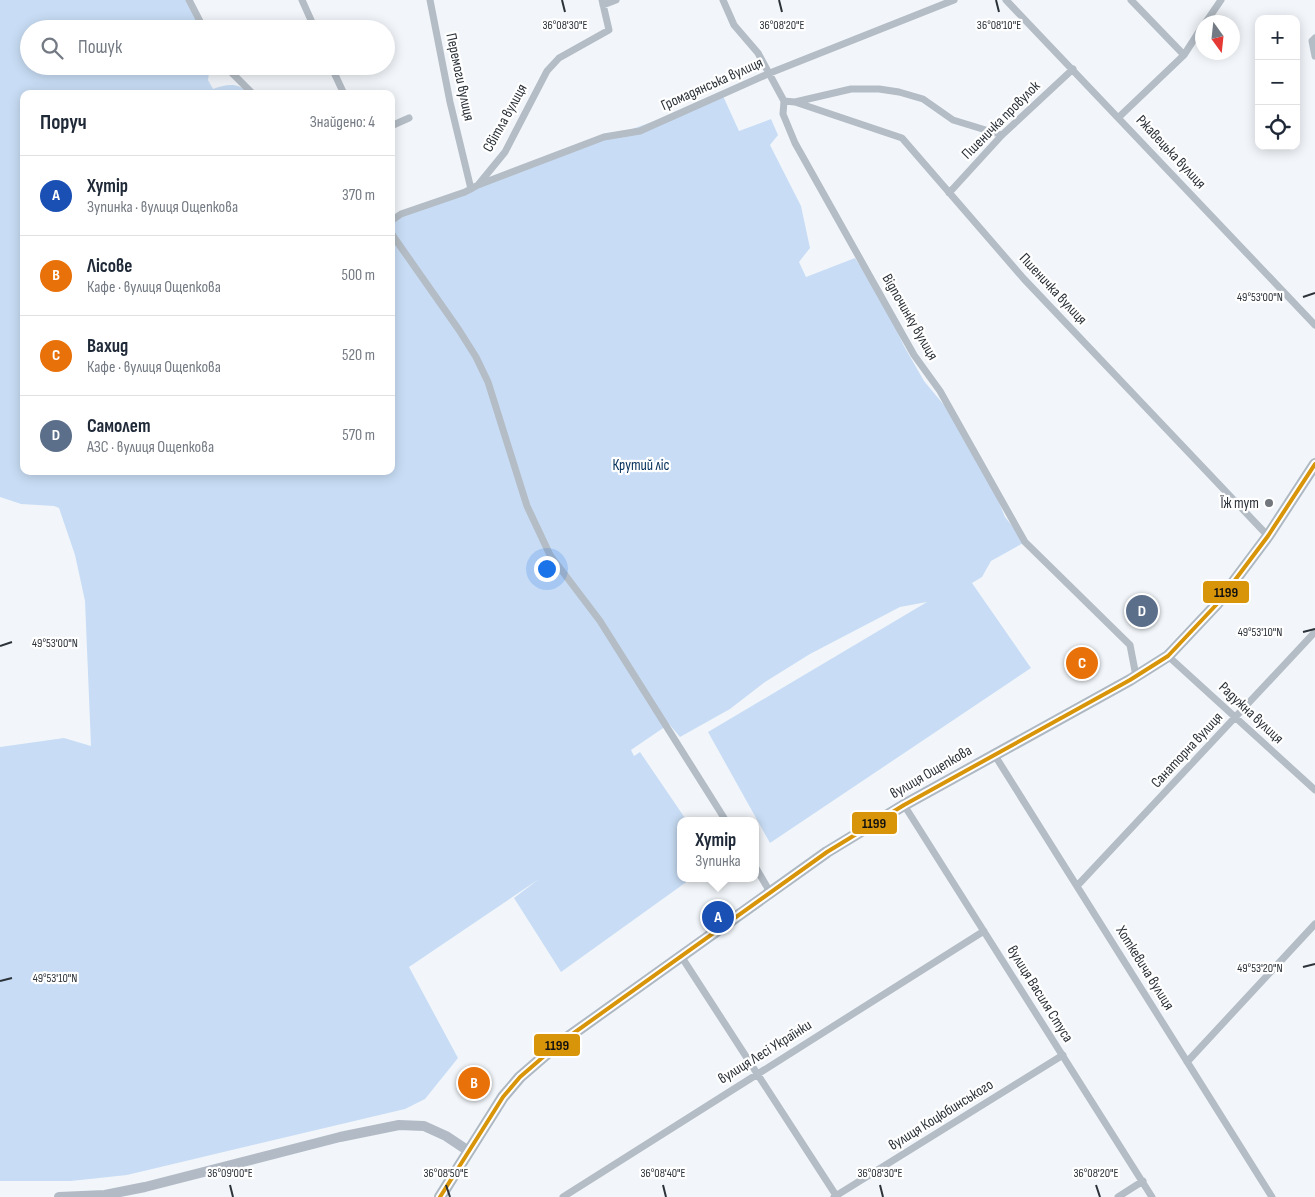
<!DOCTYPE html>
<html lang="uk">
<head>
<meta charset="utf-8">
<style>
	:root { --surface:#fff; --page:#f6f6f7; --text:#1f2937; --muted:#747a83; --line:#e0e1e3; --accent:#ea580c }
	body { margin:0; font-family:"Sofia Sans Condensed",sans-serif; background:var(--page); color:var(--text) }
	.controls { position:absolute; right:15px; top:15px; display:grid; overflow:hidden; border-radius:10px; box-shadow:0 2px 12px #0003 }
	.controls button { width:45px; height:45px; display:grid; place-items:center; padding:0; border:0; border-bottom:1px solid var(--line); background:var(--surface); color:var(--text); font:25px sans-serif }
	.compass { position:absolute; left:1195px; top:15px; width:45px; height:45px; border-radius:50%; background:var(--surface); box-shadow:0 2px 12px #0003; rotate:165deg }
	.you { position:absolute; left:546px; top:568px; width:18px; height:18px; margin:-12px; border:4px solid #fff; border-radius:50%; background:#1a73e8; box-shadow:0 0 0 8px #1a73e833 }
	.badge { display:grid; place-items:center; width:32px; height:32px; border-radius:50%; background:var(--accent); color:#fff; font-size:16px; font-weight:700 }
	.pin { position:absolute; translate:-50% -50%; border:2px solid #fff; box-shadow:0 1px 5px #0006 }
	.popup { position:absolute; left:677px; top:817px; width:82px; height:65px; box-sizing:border-box; display:grid; place-content:center; border-radius:10px; background:var(--surface); filter:drop-shadow(0 1px 4px #0005); font-size:16px; white-space:nowrap; color:var(--muted) }
	.popup b { font-size:19px; color:var(--text) }
	.popup::after { content:''; position:absolute; left:50%; top:100%; margin-left:-10px; border:10px solid transparent; border-top-color:var(--surface) }
	.list { margin:0; padding:0; list-style:none }
	h2 { display:flex; justify-content:space-between; align-items:center; height:65px; margin:0; padding:0 20px; font-size:21px }
	h2 small { font-size:16px; font-weight:400; color:var(--muted) }
	.list li { display:grid; grid-template-columns:32px 1fr auto; gap:15px; align-items:center; box-sizing:border-box; height:80px; padding:0 20px; border-top:1px solid var(--line) }
	.list b { display:block; font-size:19px; white-space:nowrap }
	.list p { margin:0; font-size:16px; white-space:nowrap; color:var(--muted) }
	.list em { font-size:16px; font-style:normal; color:var(--muted) }
	.icon { flex:none; width:28px; height:28px; fill:none; stroke:currentColor; stroke-width:2; stroke-linecap:round; stroke-linejoin:round }
	.map { position:relative; flex:none; width:1315px; height:1197px; overflow:hidden }
	.search { position:absolute; background:var(--surface); box-shadow:0 2px 12px #0003; left:20px; top:20px; width:375px; height:55px; display:flex; align-items:center; gap:12px; box-sizing:border-box; padding:0 18px; border-radius:28px; color:var(--muted); font-size:19px }
	.panel { position:absolute; background:var(--surface); box-shadow:0 2px 12px #0003; left:20px; top:90px; width:375px; height:385px; border-radius:10px }
	.map>svg:first-child { display:block }
	.green { fill:#c8ddf5 }
	.lines { fill:none; stroke-linecap:round; stroke-linejoin:round }
	.street { stroke:#b4bcc5; stroke-width:7 }
	.secondary { stroke:#b2bac5; stroke-width:10 }
	.highway { stroke:#aeb8c3; stroke-width:12 }
	.bus-1-casing { stroke:#fff; stroke-width:8 }
	.bus-1 { stroke:#d99509; stroke-width:4 }
	.ticks { fill:none; stroke:#2c3239; stroke-width:2 }
	.poi-dot { fill:#71777d; stroke:#fff; stroke-width:2 }
	.labels { text-anchor:middle; dominant-baseline:central; stroke-width:4.5; stroke-linejoin:round; paint-order:stroke }
	.street-label { font-size:15px; fill:#2c3239; stroke:#fff }
	.park-label { font-size:15px; fill:#042f5a; stroke:#fff }
	.poi-label { font-size:15px; fill:#2c3239; stroke:#fff; text-anchor:end }
	.ticks-label { font-size:12px; text-anchor:middle; fill:#2c3239; stroke:#fff; stroke-width:4.5; stroke-linejoin:round; paint-order:stroke }
	.line-badge { stroke:#fff; stroke-width:2 }
	.pale-badge-label { font-size:14px; text-anchor:middle; font-weight:bold; fill:#111 }
</style>
</head>
<body>
<div class="map">
<svg width="1315" height="1197" viewBox="0 0 1315 1197">
	<rect width="100%" height="100%" fill="#f2f6fa"/>
	<path class="green" d="M0 0H188L202 29H29V66H210L208 80 213 89C229 84 237 82 250 94H24V471H391V217L723 96 739 131 771 119 778 135 770 145 801 206 810 248 799 262 806 277 855 258 885 305 904 346 924 381 954 417 991 483 1005 517 1025 542 991 561 982 577 972 583 1031 668 770 843 708 732 927 602 900 607 810 654 765 682 730 709 680 737 669 724 631 750 634 756 640 752 687 821H680V878H692L561 972 514 898 539 879 409 967 458 1058 425 1099 405 1109 127 1175 71 1181H0V747L64 738 91 746 85 601 75 555 59 508 54 506 21 504 0 497Z"/>
	<g class="lines">
		<path class="street" d="M189 0 204 29
			M302 0 315 29
			M430 0 450 102 471 189
			M723 0 734 25 758 53 784 101
			M1006 0 1315 325
			M1131 0 1184 55
			M603 5 616 0
			M1206 22 1221 0
			M1315 38 1312 41 1315 56
			M225 66 253 94
			M331 66 344 94
			M784 101 783 114 795 143 914 355 940 391 1025 542 1130 645 1136 676
			M784 101 795 102 851 89H879L899 92 923 99 953 120 1002 135
			M795 102 902 138 1024 279 1268 536
			M1119 117 1184 55 1202 27
			M391 126 409 118
			M478 185 604 137 640 131 770 73 954 0
			M949 193 1002 135 1073 69
			M391 221 401 214 465 192 478 185 505 152 547 71 559 58 609 30 602 0
			M391 233 459 330 476 357 488 382 527 506 550 555 600 621 726 821
			M1168 656 1315 790
			M994 754 1272 1197
			M904 805 1152 1197
			M756 868 770 892
			M1077 886 1315 632
			M681 956 837 1197
			M1187 1062 1315 924
			M563 1197 984 931
			M834 1197 1063 1055
			M1118 1197 1143 1181"/>
		<path class="secondary" d="M59 1197 105 1195 145 1187 340 1137 399 1125 424 1126 446 1136 467 1150"/>
		<path class="highway" d="M440 1197 503 1097 520 1077 557 1045 827 852 904 805 1130 680 1168 656 1217 604 1268 536 1315 464"/>
		<g class="bus-1-casing">
			<path id="bus-1" d="M440 1197 503 1097 520 1077 557 1045 827 852 904 805 1130 680 1168 656 1217 604 1268 536 1315 464"/>
		</g>
		<use href="#bus-1" class="bus-1"/>
	</g>
	<path class="ticks" d="M562 0 565 12M779 0 782 12M996 0 999 12M1303 297 1315 293M1303 632 1315 629M0 646 12 642M1303 967 1315 964M0 981 12 978M230 1185 233 1197M446 1185 450 1197M663 1185 666 1197M880 1185 883 1197M1096 1185 1100 1197"/>
	<circle class="poi-dot" cx="1269" cy="503" r="5"/>
	<g class="labels">
		<g class="street-label">
			<text transform="translate(460 77) rotate(78)">Перемоги вулиця</text>
			<text transform="translate(712 84) rotate(-24)">Громадянська вулиця</text>
			<text transform="translate(505 118) rotate(-61)">Світла вулиця</text>
			<text transform="translate(1001 120) rotate(-45)">Пшеничка провулок</text>
			<text transform="translate(1171 152) rotate(47)">Ржавецька вулиця</text>
			<text transform="translate(1053 289) rotate(47)">Пшеничка вулиця</text>
			<text transform="translate(910 317) rotate(60)">Відпочинку вулиця</text>
			<text transform="translate(1251 713) rotate(43)">Радужна вулиця</text>
			<text transform="translate(1187 750) rotate(-47)">Санаторна вулиця</text>
			<text transform="translate(931 772) rotate(-30)">вулиця Ощепкова</text>
			<text transform="translate(1145 968) rotate(58)">Хоткевича вулиця</text>
			<text transform="translate(1040 994) rotate(58)">вулиця Василя Стуса</text>
			<text transform="translate(765 1052) rotate(-32)">вулиця Лесі Українки</text>
			<text transform="translate(941 1115) rotate(-32)">вулиця Коцюбинського</text>
		</g>
		<g class="park-label">
			<text x="641" y="465">Крутий ліс</text>
		</g>
		<g class="poi-label">
			<text x="1259" y="503">Їж тут</text>
		</g>
	</g>
	<g class="ticks-label">
		<text x="565" y="29">36°08'30"E</text>
		<text x="782" y="29">36°08'20"E</text>
		<text x="999" y="29">36°08'10"E</text>
		<text x="1260" y="301">49°53'00"N</text>
		<text x="1260" y="636">49°53'10"N</text>
		<text x="55" y="647">49°53'00"N</text>
		<text x="1260" y="972">49°53'20"N</text>
		<text x="55" y="982">49°53'10"N</text>
		<text x="230" y="1177">36°09'00"E</text>
		<text x="446" y="1177">36°08'50"E</text>
		<text x="663" y="1177">36°08'40"E</text>
		<text x="880" y="1177">36°08'30"E</text>
		<text x="1096" y="1177">36°08'20"E</text>
	</g>
	<g class="line-badge">
		<rect x="1202" y="580" width="48" height="24" rx="5" fill="#d99509"/>
		<rect x="851" y="811" width="47" height="24" rx="5" fill="#d99509"/>
		<rect x="533" y="1033" width="48" height="24" rx="5" fill="#d99509"/>
	</g>
	<g class="pale-badge-label">
		<text x="1226" y="597">1199</text>
		<text x="874" y="828">1199</text>
		<text x="557" y="1050">1199</text>
	</g>
</svg>
<div class="controls">
<button>+</button>
<button>−</button>
<button><svg class="icon" aria-label="locate" viewBox="0 0 24 24"><circle cx="12" cy="12" r="6"/><path d="M12 2v4M12 18v4M2 12h4M18 12h4"/></svg></button>
</div>
<svg class="compass" viewBox="-18 -18 36 36"><path d="M0-13l5 13h-10z" fill="#e53935"/><path d="M0 13l5-13h-10z" fill="#747a83"/></svg>
<div class="you"></div>
<div class="pin badge" style="left:718px;top:917px;background:#1a4fb4">A</div>
<div class="popup"><b>Хутір</b>Зупинка</div>
<div class="pin badge" style="left:474px;top:1083px;background:#e8710a">B</div>
<div class="pin badge" style="left:1082px;top:663px;background:#e8710a">C</div>
<div class="pin badge" style="left:1142px;top:611px;background:#5c6f8a">D</div>
<div class="search"><svg class="icon" aria-label="search" viewBox="0 0 24 24"><circle cx="10" cy="10" r="6"/><path d="M15 15l6 6"/></svg>Пошук</div>
<section class="panel">
<h2>Поруч<small>Знайдено: 4</small></h2>
<ul class="list">
<li><span class="badge" style="background:#1a4fb4">A</span><div><b>Хутір</b><p>Зупинка · вулиця Ощепкова</p></div><em>370 m</em></li>
<li><span class="badge" style="background:#e8710a">B</span><div><b>Лісове</b><p>Кафе · вулиця Ощепкова</p></div><em>500 m</em></li>
<li><span class="badge" style="background:#e8710a">C</span><div><b>Вахид</b><p>Кафе · вулиця Ощепкова</p></div><em>520 m</em></li>
<li><span class="badge" style="background:#5c6f8a">D</span><div><b>Самолет</b><p>АЗС · вулиця Ощепкова</p></div><em>570 m</em></li>
</ul>
</section>
</div>
</body>
</html>
